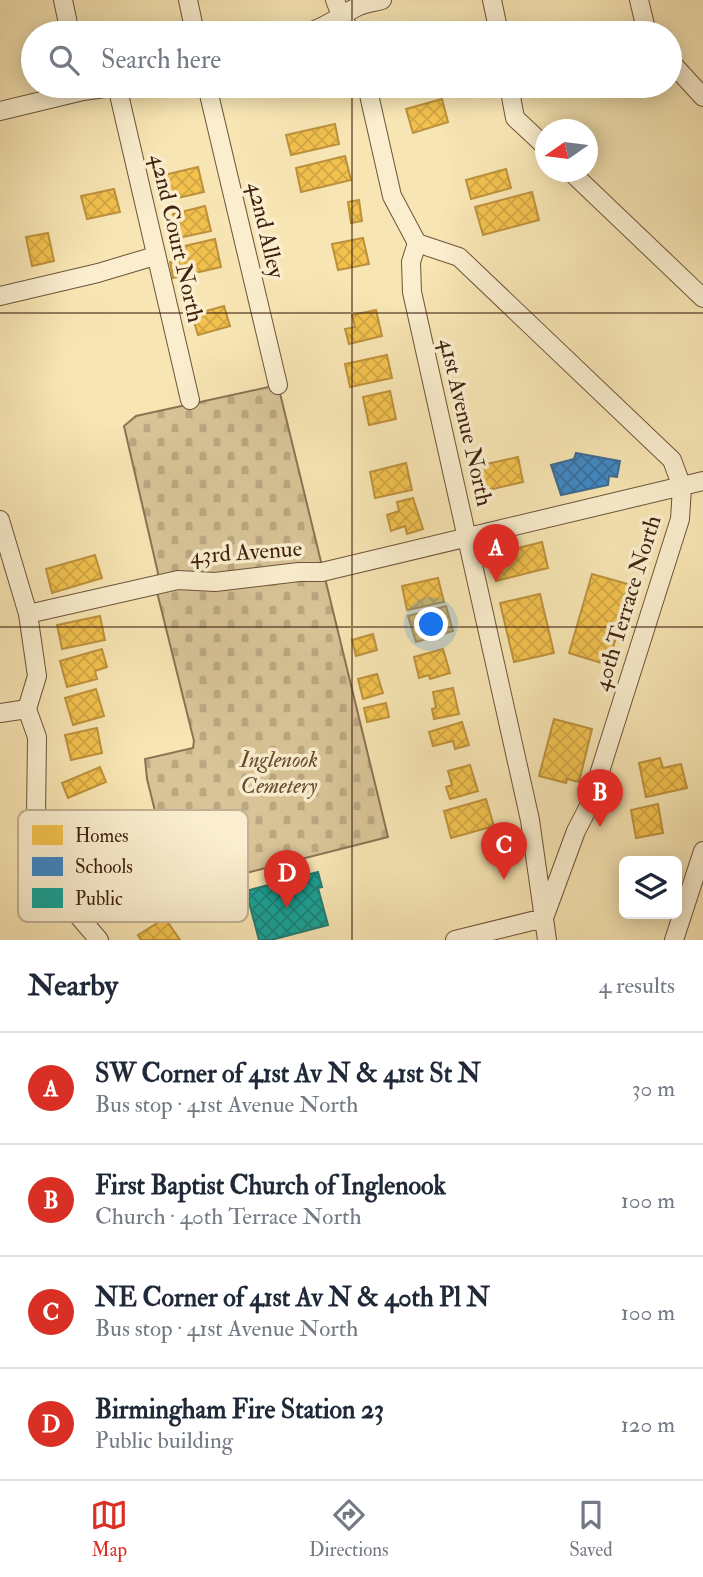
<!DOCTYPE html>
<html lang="en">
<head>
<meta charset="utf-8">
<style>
	:root { --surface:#fff; --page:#f2f2f3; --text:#1f2937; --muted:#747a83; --line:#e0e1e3; --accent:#d93025 }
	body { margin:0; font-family:"IM FELL Double Pica",serif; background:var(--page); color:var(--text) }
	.controls { position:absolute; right:21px; bottom:21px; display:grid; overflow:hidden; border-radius:10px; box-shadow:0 4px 18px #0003 }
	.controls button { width:63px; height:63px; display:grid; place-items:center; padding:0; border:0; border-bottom:2px solid var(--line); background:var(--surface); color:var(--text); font:35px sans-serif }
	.compass { position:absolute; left:535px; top:119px; width:63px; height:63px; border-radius:50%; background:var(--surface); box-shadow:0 4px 18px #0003; rotate:256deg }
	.you { position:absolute; left:432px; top:625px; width:24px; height:24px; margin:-18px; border:5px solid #fff; border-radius:50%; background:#1a73e8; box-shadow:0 0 0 10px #1a73e833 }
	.badge { display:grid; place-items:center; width:46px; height:46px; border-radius:50%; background:var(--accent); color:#fff; font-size:23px; font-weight:700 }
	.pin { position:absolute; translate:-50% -58px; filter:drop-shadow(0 2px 4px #0008) }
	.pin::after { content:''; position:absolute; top:37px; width:24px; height:21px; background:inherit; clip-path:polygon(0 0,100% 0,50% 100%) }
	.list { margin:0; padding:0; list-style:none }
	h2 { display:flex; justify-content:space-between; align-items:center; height:91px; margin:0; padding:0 28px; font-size:30px }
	h2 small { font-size:23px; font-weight:400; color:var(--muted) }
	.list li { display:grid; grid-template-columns:46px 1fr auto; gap:21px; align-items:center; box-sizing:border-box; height:112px; padding:0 28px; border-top:2px solid var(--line) }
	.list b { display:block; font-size:26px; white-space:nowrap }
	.list p { margin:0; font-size:23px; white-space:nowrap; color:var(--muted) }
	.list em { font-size:23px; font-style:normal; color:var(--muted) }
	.icon { flex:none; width:38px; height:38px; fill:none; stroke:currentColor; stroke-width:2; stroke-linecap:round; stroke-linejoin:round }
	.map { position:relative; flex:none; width:703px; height:940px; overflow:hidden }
	.search { position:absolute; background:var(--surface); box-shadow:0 4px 18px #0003; left:21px; right:21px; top:21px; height:77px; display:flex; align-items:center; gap:18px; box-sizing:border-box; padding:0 24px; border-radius:38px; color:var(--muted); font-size:26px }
	.sheet { height:539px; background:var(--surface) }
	nav { display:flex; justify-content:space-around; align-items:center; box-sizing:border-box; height:98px; border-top:2px solid var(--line); background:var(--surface); font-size:19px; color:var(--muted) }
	nav a { display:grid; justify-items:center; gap:4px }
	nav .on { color:var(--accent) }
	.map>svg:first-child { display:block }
	.cemetery { fill:url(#cemetery-stones); stroke:#8c7354; stroke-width:2 }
	.homes { fill:url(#homes-cross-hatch); stroke:#bd913c; stroke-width:2 }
	.schools { fill:url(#schools-cross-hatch); stroke:#3f698f; stroke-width:2 }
	.public { fill:url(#public-cross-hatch); stroke:#237c70; stroke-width:2 }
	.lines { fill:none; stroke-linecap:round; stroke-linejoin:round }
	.minor-casing { stroke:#6e533a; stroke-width:20 }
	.minor { stroke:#faeece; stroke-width:18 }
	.grid { fill:none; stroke:#402211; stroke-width:2; stroke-opacity:0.55 }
	.labels { text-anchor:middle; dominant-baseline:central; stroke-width:7; stroke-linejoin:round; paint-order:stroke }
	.street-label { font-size:23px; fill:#402211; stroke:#faeece }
	.park-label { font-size:23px; font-style:italic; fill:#664a32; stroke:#faeece }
	.key { fill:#faeece; stroke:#c2b195; stroke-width:2 }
	.key-label { font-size:19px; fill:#402211 }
</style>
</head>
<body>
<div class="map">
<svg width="703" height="940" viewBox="0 0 703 940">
	<defs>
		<pattern id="cemetery-stones" width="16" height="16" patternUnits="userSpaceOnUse" patternTransform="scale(1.75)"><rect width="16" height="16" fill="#d8c497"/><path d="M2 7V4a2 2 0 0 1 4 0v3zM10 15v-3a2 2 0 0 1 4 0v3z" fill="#baa881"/></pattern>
		<pattern id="homes-cross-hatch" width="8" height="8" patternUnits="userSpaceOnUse" patternTransform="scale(1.75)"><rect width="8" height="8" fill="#f2c14e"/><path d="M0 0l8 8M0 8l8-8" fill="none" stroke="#d1a643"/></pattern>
		<pattern id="schools-cross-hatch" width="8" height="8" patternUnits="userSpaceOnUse" patternTransform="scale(1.75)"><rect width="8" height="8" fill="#3f88c5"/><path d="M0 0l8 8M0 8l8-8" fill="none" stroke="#366f9f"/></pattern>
		<pattern id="public-cross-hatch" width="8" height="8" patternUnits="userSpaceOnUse" patternTransform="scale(1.75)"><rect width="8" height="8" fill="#17a398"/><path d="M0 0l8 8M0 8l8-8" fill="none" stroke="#16847b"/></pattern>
	</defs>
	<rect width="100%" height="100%" fill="#f7e5b3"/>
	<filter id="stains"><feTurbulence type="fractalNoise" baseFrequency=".00286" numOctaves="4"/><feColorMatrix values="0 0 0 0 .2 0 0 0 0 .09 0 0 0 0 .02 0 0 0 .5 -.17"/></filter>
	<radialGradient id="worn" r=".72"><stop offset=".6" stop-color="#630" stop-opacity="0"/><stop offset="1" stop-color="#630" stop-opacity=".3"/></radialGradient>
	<path class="cemetery" d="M278 385 388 837 175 891 147 779 145 759 193 748 194 741 155 584 158 573 124 426 136 416Z"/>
	<path class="homes" d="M442 99 448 122 413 133 406 109Z
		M335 124 339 144 291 155 286 135Z
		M345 156 351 180 301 192 296 168Z
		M198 167 204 192 169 200 164 175Z
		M506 169 511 188 471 199 466 180Z
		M114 189 120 212 87 219 81 196Z
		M532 192 539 220 483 235 475 207Z
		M359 200 362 221 351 223 348 202Z
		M205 206 211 231 178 238 173 214Z
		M48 233 54 261 32 266 26 237Z
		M363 238 369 264 338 270 332 244Z
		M215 239 221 267 173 278 170 262 183 259 180 247Z
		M224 306 230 326 198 335 192 315Z
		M376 310 382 336 349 344 345 329 355 327 352 315Z
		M387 355 392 378 350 387 345 364Z
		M390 391 396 419 369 425 363 397Z
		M518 457 523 482 479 492 473 467Z
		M406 463 412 490 375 498 370 472Z
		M413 498 423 529 407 534 405 526 391 531 387 515 399 511 397 502Z
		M542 542 548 568 496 581 490 555Z
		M95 555 102 578 52 593 46 569Z
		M592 574 631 585 608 665 569 653Z
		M438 578 444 602 407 610 402 586Z
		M540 594 554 653 514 662 500 603Z
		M446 606 453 631 416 642 408 616Z
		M100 616 105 640 62 649 57 625Z
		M373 634 377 650 356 656 352 640Z
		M102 649 107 667 95 671 97 679 67 687 60 661Z
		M443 649 450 673 430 679 429 675 419 678 414 657Z
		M377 674 383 693 363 699 358 679Z
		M453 688 459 714 434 719 432 709 436 708 433 692Z
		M96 689 104 716 73 725 65 698Z
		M386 703 389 717 367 722 364 708Z
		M554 719 592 729 579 782 567 779 566 783 539 776Z
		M462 722 469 745 455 749 453 741 433 746 429 732Z
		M97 728 102 753 71 760 65 735Z
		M660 758 663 768 681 764 687 788 646 797 639 763Z
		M470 765 478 791 450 799 446 787 452 785 448 771Z
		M100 767 106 782 68 798 62 783Z
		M486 799 494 826 451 838 444 811Z
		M658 804 663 833 636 838 631 810Z
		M165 918 180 940H141L138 935Z"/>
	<path class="schools" d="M576 453 620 461 617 477 609 476 608 485 561 495 551 465 574 459Z"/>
	<path class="public" d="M318 872 322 887 318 888 328 925 271 940H259L246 891Z"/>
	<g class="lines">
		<g class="minor-casing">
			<path id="minor" d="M63 0 70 33
				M188 0 195 33
				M335 0 342 18 352 33
				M492 0 499 33
				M639 0 647 33
				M306 33C326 28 340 15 359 6 366 3 375 2 382 0
				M670 61 703 97
				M117 86 190 400
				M207 86 278 385
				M367 86 392 196 417 243 411 262 412 292 530 820 547 940
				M509 86 515 118 546 147
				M0 111 83 91 119 86
				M571 172 703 298
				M417 243 459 257 672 460 682 487 680 519 589 806 576 831 544 918 455 940
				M0 296 98 273 155 256
				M0 520 28 614 37 676 27 709 37 737 36 817 49 866 75 912 99 940
				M28 614 178 580 215 582 299 572H322L703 481
				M0 713 27 709
				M674 940 703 851"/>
		</g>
		<use href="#minor" class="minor"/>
	</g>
	<path class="grid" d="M352 0V33M352 86V940M0 313H703M0 627H703"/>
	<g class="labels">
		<g class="street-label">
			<text transform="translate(266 230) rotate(77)">42nd Alley</text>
			<text transform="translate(177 238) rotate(77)">42nd Court North</text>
			<text transform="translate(466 422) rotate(77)">41st Avenue North</text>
			<text transform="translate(246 552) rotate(-4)">43rd Avenue</text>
			<text transform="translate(627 603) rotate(-73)">40th Terrace North</text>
		</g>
		<g class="park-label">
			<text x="279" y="759">Inglenook<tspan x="279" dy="26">Cemetery</tspan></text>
		</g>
	</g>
	<rect x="18" y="810" width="230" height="112" rx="10" class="key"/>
	<rect x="32" y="825" width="31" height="20" fill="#f2c14e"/>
	<rect x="32" y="857" width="31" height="19" fill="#3f88c5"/>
	<rect x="32" y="888" width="31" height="20" fill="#17a398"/>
	<g class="key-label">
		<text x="75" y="842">Homes</text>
		<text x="75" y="873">Schools</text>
		<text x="75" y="905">Public</text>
	</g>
	<rect width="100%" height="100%" filter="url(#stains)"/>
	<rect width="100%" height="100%" fill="url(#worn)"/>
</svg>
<div class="controls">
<button><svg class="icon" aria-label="layers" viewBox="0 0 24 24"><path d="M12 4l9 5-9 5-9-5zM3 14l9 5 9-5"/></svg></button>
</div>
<svg class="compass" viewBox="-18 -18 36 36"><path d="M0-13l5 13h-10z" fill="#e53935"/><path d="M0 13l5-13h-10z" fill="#747a83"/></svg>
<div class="you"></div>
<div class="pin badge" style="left:496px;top:582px">A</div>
<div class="pin badge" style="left:600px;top:827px">B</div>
<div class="pin badge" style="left:504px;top:880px">C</div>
<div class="pin badge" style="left:287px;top:908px">D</div>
<div class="search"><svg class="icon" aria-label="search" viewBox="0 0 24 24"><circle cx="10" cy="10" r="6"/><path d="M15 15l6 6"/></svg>Search here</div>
</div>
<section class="sheet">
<h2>Nearby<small>4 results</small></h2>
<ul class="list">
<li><span class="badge">A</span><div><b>SW Corner of 41st Av N &amp; 41st St N</b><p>Bus stop · 41st Avenue North</p></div><em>30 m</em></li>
<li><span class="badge">B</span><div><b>First Baptist Church of Inglenook</b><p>Church · 40th Terrace North</p></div><em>100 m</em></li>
<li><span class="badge">C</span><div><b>NE Corner of 41st Av N &amp; 40th Pl N</b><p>Bus stop · 41st Avenue North</p></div><em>100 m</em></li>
<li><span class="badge">D</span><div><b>Birmingham Fire Station 23</b><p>Public building</p></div><em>120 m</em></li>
</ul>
</section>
<nav>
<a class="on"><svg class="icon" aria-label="map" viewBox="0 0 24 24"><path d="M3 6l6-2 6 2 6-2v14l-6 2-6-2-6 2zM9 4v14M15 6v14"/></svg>Map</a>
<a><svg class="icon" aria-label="directions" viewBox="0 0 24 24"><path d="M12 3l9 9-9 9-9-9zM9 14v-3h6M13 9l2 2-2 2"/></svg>Directions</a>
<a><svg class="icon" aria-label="saved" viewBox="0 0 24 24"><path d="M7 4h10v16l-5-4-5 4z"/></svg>Saved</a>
</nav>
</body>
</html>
